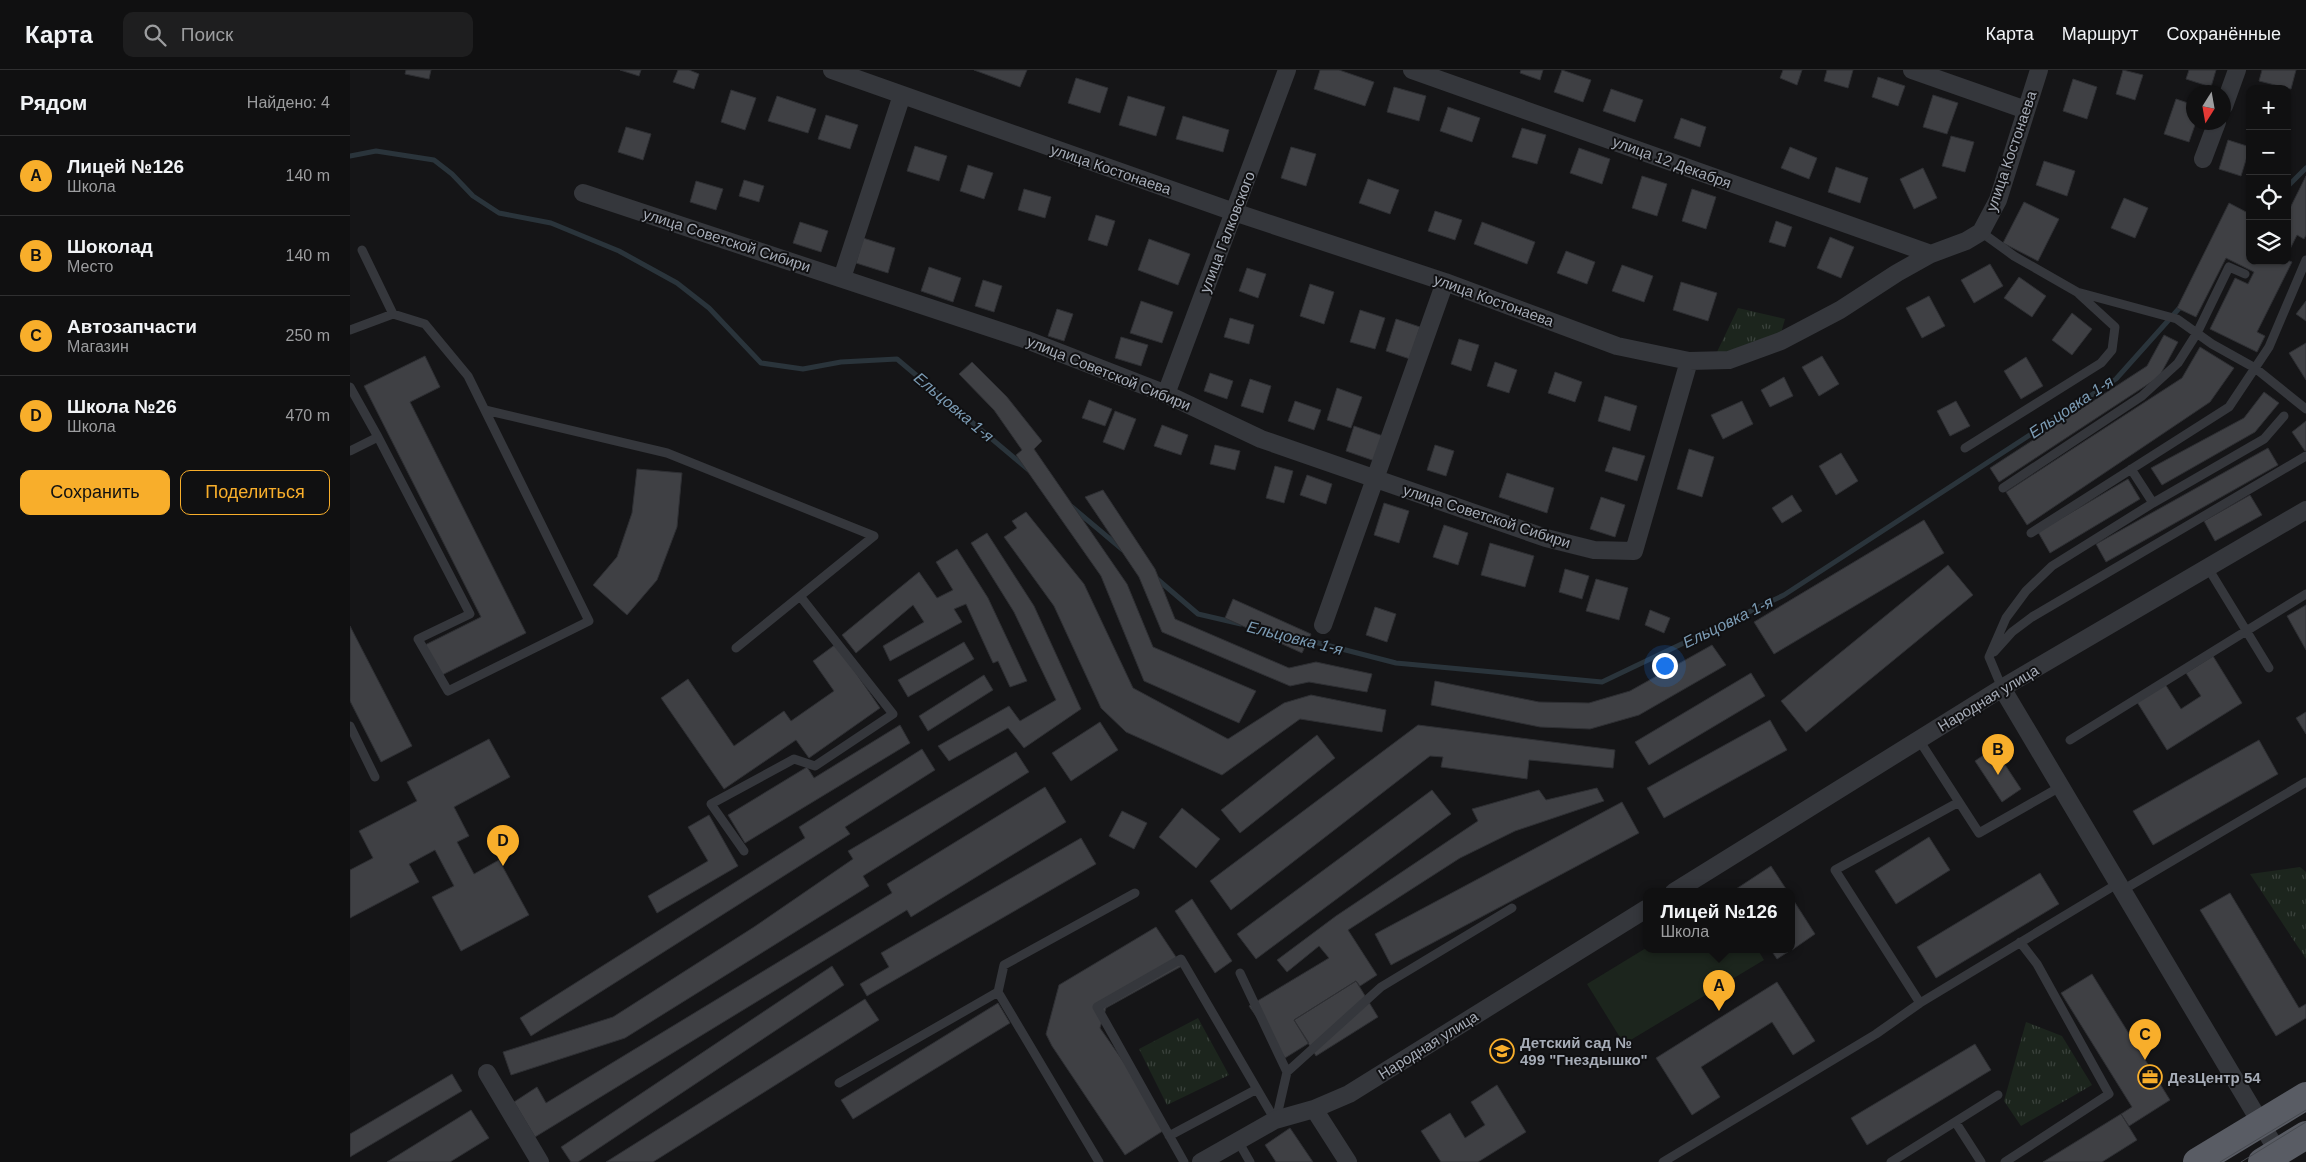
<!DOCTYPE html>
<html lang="ru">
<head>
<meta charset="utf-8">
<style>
	:root { --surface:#101011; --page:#1e1e1f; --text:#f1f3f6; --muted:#9c9d9f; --line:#303031; --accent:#f8ae2b }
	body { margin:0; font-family:Helvetica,sans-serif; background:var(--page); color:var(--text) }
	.controls { position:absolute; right:15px; top:15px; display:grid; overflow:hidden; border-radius:10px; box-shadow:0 1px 4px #0004 }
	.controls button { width:45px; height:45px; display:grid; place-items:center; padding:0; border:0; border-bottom:1px solid var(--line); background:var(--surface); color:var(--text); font:25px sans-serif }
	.compass { position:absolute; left:1836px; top:15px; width:45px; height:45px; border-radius:50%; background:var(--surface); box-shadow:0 1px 4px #0004; rotate:191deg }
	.you { position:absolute; left:1314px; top:595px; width:18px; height:18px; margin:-12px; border:4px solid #fff; border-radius:50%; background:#1a73e8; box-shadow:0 0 0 8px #1a73e833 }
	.badge { display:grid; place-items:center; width:32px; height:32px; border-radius:50%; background:var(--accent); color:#111; font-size:16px; font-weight:700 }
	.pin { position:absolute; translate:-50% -41px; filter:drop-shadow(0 1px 2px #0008) }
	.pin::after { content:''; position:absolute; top:26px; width:18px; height:15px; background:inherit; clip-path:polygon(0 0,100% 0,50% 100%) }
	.popup { position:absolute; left:1293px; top:818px; width:152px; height:65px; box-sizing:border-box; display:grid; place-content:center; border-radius:10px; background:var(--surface); filter:drop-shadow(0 1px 4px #0005); font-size:16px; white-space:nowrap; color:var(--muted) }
	.popup b { font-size:19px; color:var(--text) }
	.popup::after { content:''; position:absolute; left:50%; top:100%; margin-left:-10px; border:10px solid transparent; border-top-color:var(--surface) }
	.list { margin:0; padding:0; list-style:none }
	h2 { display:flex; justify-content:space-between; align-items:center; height:65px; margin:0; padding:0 20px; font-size:21px }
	h2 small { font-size:16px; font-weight:400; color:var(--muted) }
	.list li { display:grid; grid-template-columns:32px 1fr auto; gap:15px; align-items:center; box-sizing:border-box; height:80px; padding:0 20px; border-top:1px solid var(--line) }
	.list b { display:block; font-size:19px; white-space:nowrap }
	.list p { margin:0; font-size:16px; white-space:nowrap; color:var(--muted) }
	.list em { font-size:16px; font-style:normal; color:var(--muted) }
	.actions { display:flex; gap:10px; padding:15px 20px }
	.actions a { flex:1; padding:11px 0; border:1px solid var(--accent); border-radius:10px; text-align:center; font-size:18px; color:var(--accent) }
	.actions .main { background:var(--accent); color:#111 }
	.icon { flex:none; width:28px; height:28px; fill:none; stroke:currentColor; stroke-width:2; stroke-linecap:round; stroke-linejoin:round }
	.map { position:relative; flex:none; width:1956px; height:1092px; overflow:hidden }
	header { display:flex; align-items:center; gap:30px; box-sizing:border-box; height:70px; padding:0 25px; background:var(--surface); border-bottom:1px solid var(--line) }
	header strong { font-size:24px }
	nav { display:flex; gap:28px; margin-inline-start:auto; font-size:18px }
	.search { width:350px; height:45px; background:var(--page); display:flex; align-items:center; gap:12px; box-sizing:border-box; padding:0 18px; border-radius:10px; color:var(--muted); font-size:19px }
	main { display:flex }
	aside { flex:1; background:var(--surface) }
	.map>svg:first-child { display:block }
	.grass { fill:url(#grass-tufts) }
	.pitch { fill:#1c251d }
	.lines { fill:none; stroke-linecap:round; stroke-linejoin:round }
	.stream { stroke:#2a343b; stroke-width:5 }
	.building { fill:#3f4044; stroke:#2e2f33 }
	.service { stroke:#35373c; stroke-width:9 }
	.minor { stroke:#35373c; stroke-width:18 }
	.trunk { stroke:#595c64; stroke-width:28 }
	.tram { stroke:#484b51; stroke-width:1 }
	.labels { text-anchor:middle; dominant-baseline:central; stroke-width:4; stroke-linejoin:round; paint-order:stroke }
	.street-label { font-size:15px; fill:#a6acb7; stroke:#101012 }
	.poi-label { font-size:15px; font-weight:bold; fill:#a6acb7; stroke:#101012; text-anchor:start }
	.water-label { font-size:16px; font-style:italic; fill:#7b9bb4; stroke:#101012 }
</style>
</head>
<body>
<header>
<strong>Карта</strong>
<div class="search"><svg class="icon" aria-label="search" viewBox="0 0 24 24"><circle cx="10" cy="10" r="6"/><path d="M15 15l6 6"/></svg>Поиск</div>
<nav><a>Карта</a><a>Маршрут</a><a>Сохранённые</a></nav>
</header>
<main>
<aside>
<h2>Рядом<small>Найдено: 4</small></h2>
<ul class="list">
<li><span class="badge">A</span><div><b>Лицей №126</b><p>Школа</p></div><em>140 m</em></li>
<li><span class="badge">B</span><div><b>Шоколад</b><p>Место</p></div><em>140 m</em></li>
<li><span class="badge">C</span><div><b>Автозапчасти</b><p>Магазин</p></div><em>250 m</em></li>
<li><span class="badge">D</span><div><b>Школа №26</b><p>Школа</p></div><em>470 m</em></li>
</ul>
<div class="actions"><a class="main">Сохранить</a><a>Поделиться</a></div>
</aside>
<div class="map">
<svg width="1956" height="1092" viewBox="0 0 1956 1092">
	<defs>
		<pattern id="grass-tufts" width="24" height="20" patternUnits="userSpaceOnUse" patternTransform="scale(1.25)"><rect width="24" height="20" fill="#1c251d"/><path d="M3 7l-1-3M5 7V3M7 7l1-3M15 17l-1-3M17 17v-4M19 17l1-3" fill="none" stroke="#3a423c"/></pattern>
	</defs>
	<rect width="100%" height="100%" fill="#151517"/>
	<path class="grass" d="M1388 238 1435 249 1431 263 1401 277 1366 284Z
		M1950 797 1956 802V889L1900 804Z
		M848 948 879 1005 817 1035 789 979Z
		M1676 952 1712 966 1742 1015 1671 1056 1654 1031Z"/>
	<path class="pitch" d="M1296 878V880H1408L1414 890 1274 974 1237 914Z"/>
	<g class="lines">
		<path class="stream" d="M0 86 26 81 84 90 102 104 123 126 149 143 201 153 269 181 327 213 359 238 411 293 453 299 491 292 547 289 680 401
			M1937 117 1956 98
			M722 437 773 480
			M806 508 848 544 891 554
			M953 569 1046 593 1252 612 1434 525 1766 309 1833 234"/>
	</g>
	<path class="building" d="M56 0H81L79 9 55 4Z
		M270 0H291L289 6Z
		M328 0H339L349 4 344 19 323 12Z
		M624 0H677L670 17Z
		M970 0H989L1024 12 1015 36 964 19Z
		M1171 0H1193L1190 10 1170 3Z
		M1212 0 1241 10 1233 32 1204 22Z
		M1433 0H1452L1447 15 1430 8Z
		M1477 0H1503L1498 18 1474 11Z
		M1773 0 1793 5 1785 30 1766 24Z
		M1839 0H1866L1861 17 1836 9Z
		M1912 0H1946L1941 19 1909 11Z
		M1528 7 1555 16 1548 36 1522 27Z
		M726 8 758 18 750 43 718 33Z
		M1723 9 1747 17 1737 49 1713 41Z
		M1044 17 1076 26 1069 51 1037 42Z
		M1261 19 1293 30 1285 52 1253 41Z
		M381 20 406 28 395 60 371 52Z
		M1583 25 1608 33 1597 64 1573 57Z
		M427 26 466 39 458 63 418 51Z
		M778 26 815 37 806 66 769 55Z
		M1826 29 1844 35V52H1846L1839 72 1814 64Z
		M1098 37 1130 48 1122 72 1090 61Z
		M476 45 508 55 500 79 468 69Z
		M833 46 879 60 873 82 826 69Z
		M1331 48 1356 57 1350 77 1324 68Z
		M276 57 301 64 293 90 268 82Z
		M1172 58 1196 65 1187 94 1162 87Z
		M1601 66 1624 72 1615 102 1592 96Z
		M1878 70 1900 77 1891 106 1869 99Z
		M565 76 597 86 589 111 557 101Z
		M941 77 966 84 956 116 931 108Z
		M1440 77 1467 88 1459 109 1431 98Z
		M1229 78 1260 89 1252 114 1220 103Z
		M1694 91 1725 101 1717 126 1686 115Z
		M618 95 643 103 634 129 610 121Z
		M1486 97 1518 108 1510 133 1478 122Z
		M1573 98 1587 128 1564 139 1550 109Z
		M1292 106 1317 114 1307 146 1282 138Z
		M1956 106V165L1954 169 1947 165 1937 185V144Z
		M1018 109 1049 120 1040 144 1009 133Z
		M394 110 414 116 409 132 389 126Z
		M346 111 373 119 366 140 340 132Z
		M674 119 701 127 695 148 668 140Z
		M1342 119 1366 127 1356 159 1332 151Z
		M1774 128 1798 138 1785 168 1761 158Z
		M1674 132 1709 149 1688 191 1653 173Z
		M1879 133 1900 144V191L1937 190 1942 192 1907 262 1915 266 1907 282 1860 259 1885 208 1898 214 1904 202 1876 188 1846 247 1827 238Z
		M1085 141 1112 150 1105 170 1078 161Z
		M746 145 765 151 757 176 738 170Z
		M1426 151 1442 157 1435 177 1419 172Z
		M450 152 478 161 471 182 443 173Z
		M1132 152 1185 172 1177 194 1124 174Z
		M1480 167 1504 177 1491 208 1467 198Z
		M513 168 545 178 538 203 506 193Z
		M799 169 840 184 828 215 788 200Z
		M1216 181 1245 192 1237 214 1207 203Z
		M1640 194 1653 216 1624 233 1611 210Z
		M1272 195 1303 206 1294 232 1262 221Z
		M579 197 611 208 603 232 571 221Z
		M897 198 916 204 908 228 889 221Z
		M1669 207 1696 226 1682 247 1654 228Z
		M633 210 652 216 644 242 625 236Z
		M1331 212 1367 223 1358 251 1323 240Z
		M960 214 984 222 974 254 950 246Z
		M1579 226 1595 256 1572 268 1556 238Z
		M791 231 823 242 812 273 780 263Z
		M1956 231V251L1946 244Z
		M707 239 723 244 714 271 698 266Z
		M1010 240 1035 248 1025 279 1000 272Z
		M1722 243 1742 259 1722 285 1702 270Z
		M880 248 904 255 899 274 874 267Z
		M1046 249 1070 257 1060 289 1036 281Z
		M1814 265 1828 272 1809 307 1649 412 1640 398 1797 296Z
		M771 267 798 275 791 296 765 288Z
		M1109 269 1129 275 1121 301 1101 294Z
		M1956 273V310L1939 283Z
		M1850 277 1884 298 1860 332 1677 455 1656 422 1832 308Z
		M75 286 90 317 60 332 176 563 88 607 73 576 131 547 14 316Z
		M1472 286 1489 314 1469 326 1452 297Z
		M1676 287 1693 316 1671 329 1654 301Z
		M622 292 657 327 692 371 684 379 777 514 803 577 906 621 889 653 794 611 751 506 666 385 672 380 644 340 609 304Z
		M1145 292 1167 300 1159 323 1137 316Z
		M1205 302 1232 312 1225 332 1198 323Z
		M860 303 883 311 877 329 854 321Z
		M1434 307 1443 326 1420 337 1411 320Z
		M900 309 921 316 913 343 891 336Z
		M987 318 1012 327 1001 358 977 350Z
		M1914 322 1929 333 1905 362 1812 415 1801 398 1894 348Z
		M1255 326 1287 336 1280 361 1248 351Z
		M739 330 762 339 755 356 732 348Z
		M945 331 971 340 964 360 938 351Z
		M1392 331 1403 354 1373 369 1361 345Z
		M1606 331 1620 356 1600 366 1587 341Z
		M765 341 786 349 774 380 753 372Z
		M1956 351V380L1955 381 1942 362Z
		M812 355 838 365 831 385 804 376Z
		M1004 356 1033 366 1025 391 996 381Z
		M865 375 890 381 885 400 860 394Z
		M1085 375 1104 381 1096 406 1077 400Z
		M1263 377 1295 386 1287 411 1255 401Z
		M1918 378 1928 395 1756 492 1746 474Z
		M1339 379 1364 387 1352 427 1327 419Z
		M1491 383 1508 411 1486 425 1469 396Z
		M925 396 943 401 934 433 916 428Z
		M287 399 332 403 327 457 307 510 277 545 243 515 267 487 282 443Z
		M1157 403 1204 418 1197 443 1149 427Z
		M957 405 982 414 976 434 950 425Z
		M1778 409 1790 429 1700 483 1688 462Z
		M753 420 805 499 825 549 939 598 966 592 1022 604 1017 622 959 612 940 616 812 562 789 507 735 427Z
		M1442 425 1452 441 1432 453 1422 438Z
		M1900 425 1912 445 1865 471 1854 451Z
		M1251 427 1275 435 1265 467 1240 459Z
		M1034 433 1059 441 1049 473 1024 465Z
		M676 442 734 514 783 618 878 669 934 633 961 625 1036 640 1032 662 950 649 872 705 776 662 751 638 704 536 654 467 667 458 662 451Z
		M1574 450 1594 483 1424 584 1404 552Z
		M1094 455 1118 463 1108 495 1083 487Z
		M637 463 684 536 731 639 674 678 658 658 599 691 588 676 659 636 670 651 706 630 664 542 621 473Z
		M1140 473 1184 486 1175 517 1131 505Z
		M607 479 638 528 677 611 660 617 648 591 643 593 616 534 604 539 612 552 540 591 533 576 574 552 563 535 506 583 492 565 569 502 587 528 603 520 586 492Z
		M1598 495 1623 525 1456 662 1431 631Z
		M1215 499 1239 506 1232 529 1209 522Z
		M1246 509 1278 518 1269 550 1236 541Z
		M883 529 961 564 952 583 875 548Z
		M1956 535V580L1937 546Z
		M1025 537 1046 544 1037 572 1016 565Z
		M1300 540 1320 548 1314 563 1295 555Z
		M0 556 62 676 31 692 0 631Z
		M614 572 624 589 558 627 548 610Z
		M486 574 530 638 459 688 446 670 374 719 311 628 338 609 384 676 434 641 441 651 484 621 463 591Z
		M1362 575 1376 595 1289 645 1240 659 1190 657 1081 635 1085 611 1189 632 1239 633 1280 621Z
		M1863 586 1892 633 1817 680 1787 632 1815 614 1831 639 1851 626 1836 603Z
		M1401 603 1415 626 1299 695 1285 672Z
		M634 605 643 620 578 661 569 646Z
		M1956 642V664L1946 648Z
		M1420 650 1437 680 1314 748 1297 718Z
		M750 652 768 680 721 711 702 683Z
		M550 655 560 673 395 773 378 745 457 697 464 708Z
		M1068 655 1265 680 1263 698 1179 690 1177 709 1091 697 1093 687 1080 686 881 840 860 811Z
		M967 665 985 688 890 763 871 740Z
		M139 669 160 707 104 737 119 766 107 772 124 804 149 790 179 845 111 881 82 827 104 816 85 780 59 794 69 812 0 848V800L23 788 9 761 67 731 57 712Z
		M1909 670 1928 704 1803 775 1783 741Z
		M1644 678 1671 719 1652 732 1625 691Z
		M572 679 585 700 495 757 500 764 181 966 170 948 455 768 449 757Z
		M666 682 679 702 513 806 519 816 275 968 161 1005 153 982 263 947 404 857 503 789 498 781Z
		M695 717 716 752 561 847 557 840 185 1067 164 1032 187 1017 196 1033 542 823 537 814Z
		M1247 718 1254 731 1165 761 1110 788 998 860 1027 905 1010 916 1006 911 944 950 959 973 935 988 899 936 979 888 969 876 937 902 927 890 986 846 1128 751 1122 739 1189 720 1196 730Z
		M1082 720 1101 744 906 889 887 864Z
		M1272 732 1289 763 1041 895 1025 864Z
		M832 738 870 769 846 798 809 767Z
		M772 741 797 753 784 779 759 766Z
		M359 745 388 796 307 843 298 826 358 791 338 757Z
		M1579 767 1600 800 1546 834 1525 801Z
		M731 768 746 794 517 926 510 914 539 897 531 883Z
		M1421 796 1438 822H1384L1383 821Z
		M1690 803 1709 834 1586 908 1567 877Z
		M1880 823 1949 938 1956 934V948L1926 966 1850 840Z
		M1442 828 1465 864 1442 880Z
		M842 829 882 891 865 903 825 841Z
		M806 857 832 896 756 938 750 958 819 1057 775 1085 702 976 696 964 709 915Z
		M1421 880H1441L1427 889Z
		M482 896 494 915 228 1092H221L211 1077Z
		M1742 904 1820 1030 1779 1056 1771 1044 1782 1037 1711 923Z
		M1006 911 1028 947 966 986 944 950Z
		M1427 912 1465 971 1443 985 1422 952 1351 997 1370 1027 1342 1045 1306 988Z
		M515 929 529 950 303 1092H256Z
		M648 933 660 953 503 1049 491 1030Z
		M1625 974 1641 1000 1517 1075 1501 1048Z
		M102 1004 112 1021 0 1087V1064Z
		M1147 1015 1176 1062 1128 1092H1091L1071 1061 1100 1043 1115 1068 1135 1055 1121 1032Z
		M121 1040 139 1068 100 1092H37Z
		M1771 1044 1787 1070 1752 1092H1693Z
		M940 1058 963 1092H926L915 1075Z"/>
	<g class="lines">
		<path class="service" d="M1631 162 1664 186 1727 222 1827 249 1862 274 1905 298 1956 339
			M0 260 43 244 12 180
			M0 317 28 367 0 381
			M135 340 317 383 524 466 386 578
			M28 367 120 544 68 569 98 621 239 551 118 306 75 254 43 244
			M1615 378 1751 293 1762 280 1765 257 1729 224
			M1781 399 1803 433
			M1653 418 1792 326 1828 293 1847 263 1879 197 1895 204
			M1681 463 1879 337 1919 277 1956 190
			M1858 498 1919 598
			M1644 582 1662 562 1682 547 1956 386
			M1652 618 1639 587 1656 548 1676 521 1702 496 1803 433 1914 369 1934 346
			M0 656 25 707
			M1569 670 1629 763 1710 717
			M1720 670 1956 524
			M394 781 361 734 444 689 465 696 543 644 450 526
			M1771 821 1956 712
			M890 903 937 1002 926 1050
			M1570 933 1485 800 1609 732
			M937 1002 1031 917 1162 838
			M489 1013 648 922
			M1606 1053 1631 1092
			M819 1066 907 1019
			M888 1071 900 1092
			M749 1092 648 922 654 895 785 823
			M834 1092 747 937 831 889 925 1050
			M1313 1092 1526 964 1570 933 1767 814
			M1541 1092 1648 1025
			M1655 1092 1759 1024 1687 894 1670 872"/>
		<path class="minor" d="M482 0 884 142 1095 212 1267 276 1339 291 1379 290 1431 271 1490 240 1547 203 1581 184 1616 171 1631 162 1648 130 1689 0
			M1062 0 1581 184
			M1562 0 1676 40
			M1874 36 1887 0
			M1853 89 1867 52
			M233 123 677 270 816 324 911 369 1196 468 1244 480 1284 481 1339 291
			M492 208 552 25
			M816 324 937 0
			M973 555 1095 212
			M1652 618 1928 1082
			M1324 822 1652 618 1956 440
			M137 1003 190 1092
			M964 1039 998 1092
			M851 1092 925 1050 964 1039 999 1024 1296 839"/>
		<path class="trunk" d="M1847 1092 1956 1026
			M1912 1092 1956 1065"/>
		<path class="tram" d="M1870 1092 1956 1040
			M1891 1092 1956 1052"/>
	</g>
	<defs>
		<g id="school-ring" transform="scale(1.25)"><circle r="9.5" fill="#101012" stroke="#f8ae2b" stroke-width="1.5"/><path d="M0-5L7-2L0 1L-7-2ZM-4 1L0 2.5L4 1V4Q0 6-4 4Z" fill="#f8ae2b"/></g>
		<g id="office-ring" transform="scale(1.25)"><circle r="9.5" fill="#101012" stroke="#f8ae2b" stroke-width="1.5"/><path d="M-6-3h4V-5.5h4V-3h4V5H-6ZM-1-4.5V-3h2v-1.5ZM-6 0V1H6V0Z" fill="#f8ae2b"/></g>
	</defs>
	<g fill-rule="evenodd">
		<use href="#school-ring" x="1152" y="981"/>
		<use href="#office-ring" x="1800" y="1007"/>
	</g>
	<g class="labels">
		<g class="street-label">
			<text transform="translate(1661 81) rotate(-71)">улица Костонаева</text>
			<text transform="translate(1322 92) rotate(20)">улица 12 Декабря</text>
			<text transform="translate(761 99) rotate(19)">улица Костонаева</text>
			<text transform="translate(877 162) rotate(-69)">улица Галковского</text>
			<text transform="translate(377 170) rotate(18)">улица Советской Сибири</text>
			<text transform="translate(1144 230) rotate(20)">улица Костонаева</text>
			<text transform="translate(759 303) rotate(22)">улица Советской Сибири</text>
			<text transform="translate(1137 446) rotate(18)">улица Советской Сибири</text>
			<text transform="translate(1638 628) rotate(-31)">Народная улица</text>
			<text transform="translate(1078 975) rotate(-32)">Народная улица</text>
		</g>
		<g class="poi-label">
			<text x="1170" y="972">Детский сад №<tspan x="1170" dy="17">499 "Гнездышко"</tspan></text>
			<text x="1818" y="1007">ДезЦентр 54</text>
		</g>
		<g class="water-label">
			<text transform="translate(604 337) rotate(40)">Ельцовка 1-я</text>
			<text transform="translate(1721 337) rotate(-34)">Ельцовка 1-я</text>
			<text transform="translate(1378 552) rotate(-26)">Ельцовка 1-я</text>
			<text transform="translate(945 568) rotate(14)">Ельцовка 1-я</text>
		</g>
	</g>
</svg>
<div class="controls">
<button>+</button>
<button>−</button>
<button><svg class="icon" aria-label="locate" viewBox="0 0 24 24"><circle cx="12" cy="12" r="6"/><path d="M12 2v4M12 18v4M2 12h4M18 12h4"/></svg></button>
<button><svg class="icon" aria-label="layers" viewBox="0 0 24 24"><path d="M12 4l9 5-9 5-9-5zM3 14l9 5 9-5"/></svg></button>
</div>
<svg class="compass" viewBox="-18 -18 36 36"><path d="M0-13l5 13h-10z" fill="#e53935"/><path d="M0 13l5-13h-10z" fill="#9c9d9f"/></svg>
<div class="you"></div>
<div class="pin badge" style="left:1369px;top:941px">A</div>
<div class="popup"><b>Лицей №126</b>Школа</div>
<div class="pin badge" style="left:1648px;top:705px">B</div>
<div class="pin badge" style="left:1795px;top:990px">C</div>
<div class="pin badge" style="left:153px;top:796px">D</div>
</div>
</main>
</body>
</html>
